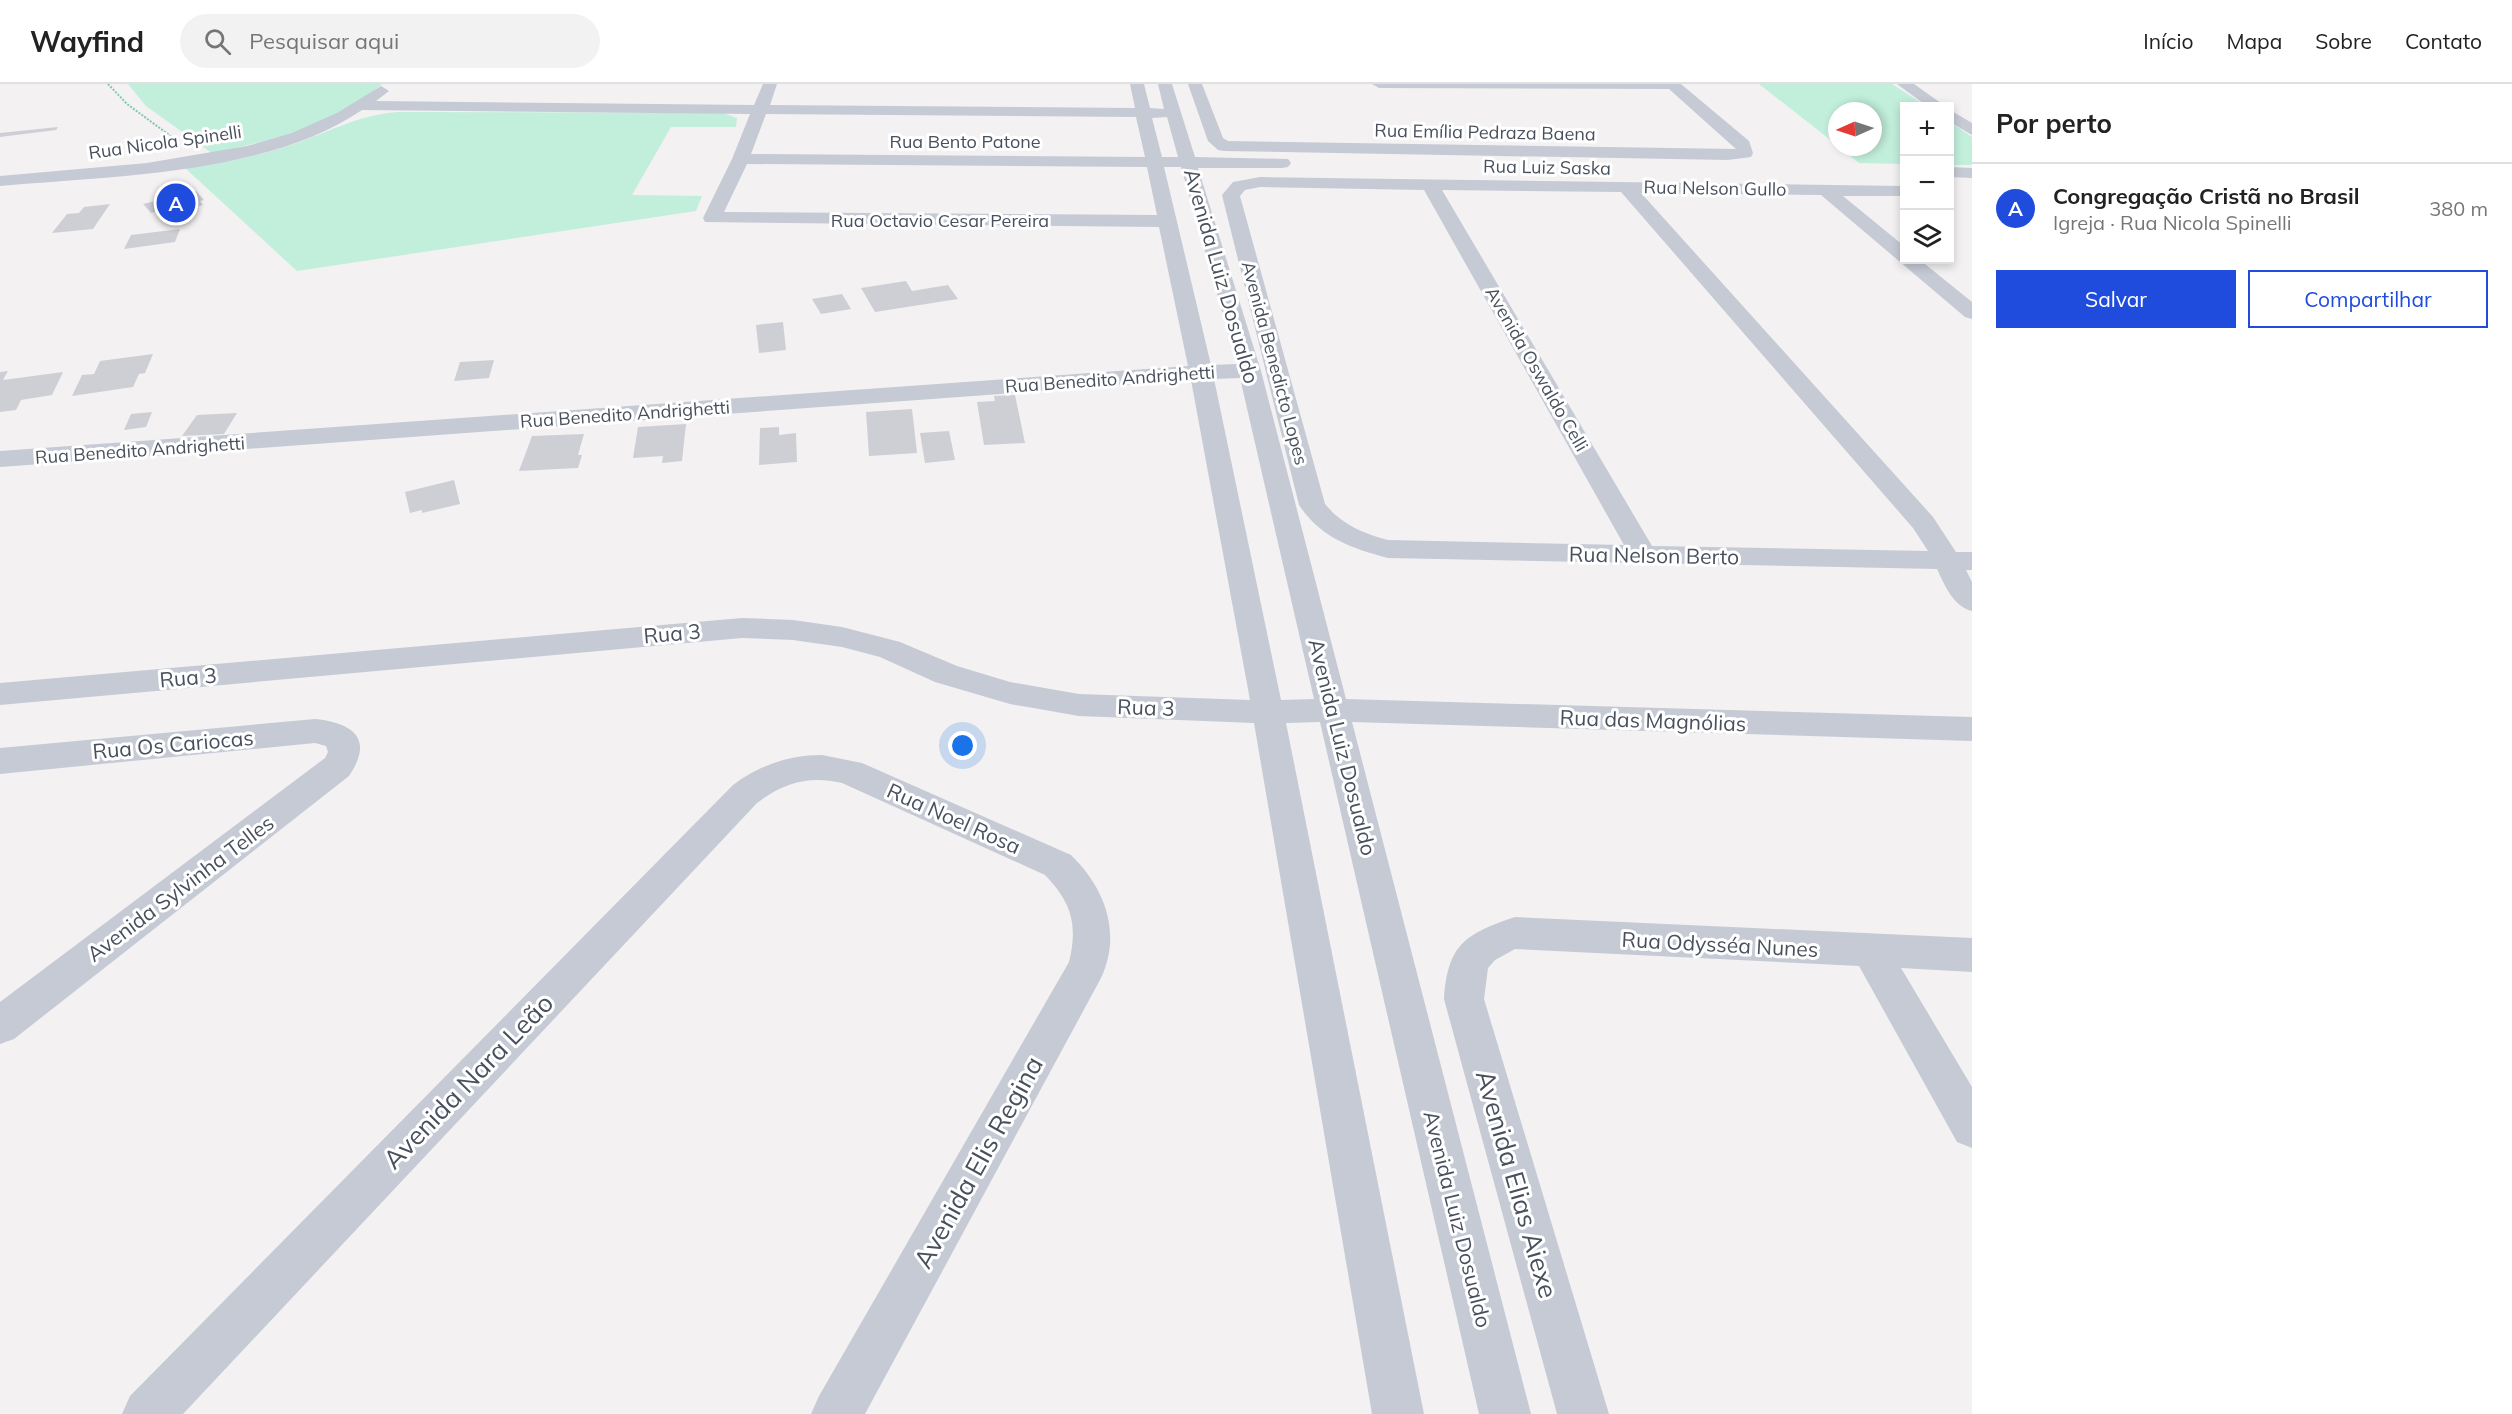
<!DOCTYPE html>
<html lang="pt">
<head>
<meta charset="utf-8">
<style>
	:root { --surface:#fff; --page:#f2f2f2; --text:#222; --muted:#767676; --line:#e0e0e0; --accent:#204cdd }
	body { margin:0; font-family:Mulish,sans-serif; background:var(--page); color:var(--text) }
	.controls { position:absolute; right:18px; top:18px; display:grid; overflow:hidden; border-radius:0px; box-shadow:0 3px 9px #0003 }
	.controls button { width:54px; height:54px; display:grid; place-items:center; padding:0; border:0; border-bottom:2px solid var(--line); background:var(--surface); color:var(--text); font:30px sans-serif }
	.compass { position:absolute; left:1828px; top:18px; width:54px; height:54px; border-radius:50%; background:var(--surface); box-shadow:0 3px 9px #0003; rotate:267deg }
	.you { position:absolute; left:963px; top:662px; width:21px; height:21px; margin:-15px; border:4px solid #fff; border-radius:50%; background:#1a73e8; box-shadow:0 0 0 9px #1a73e833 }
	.badge { display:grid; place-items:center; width:39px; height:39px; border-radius:50%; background:var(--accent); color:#fff; font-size:20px; font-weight:700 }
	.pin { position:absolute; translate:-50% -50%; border:3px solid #fff; box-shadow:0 2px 6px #0006 }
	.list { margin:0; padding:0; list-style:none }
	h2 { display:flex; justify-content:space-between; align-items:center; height:78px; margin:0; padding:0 24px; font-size:26px }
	h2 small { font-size:20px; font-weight:400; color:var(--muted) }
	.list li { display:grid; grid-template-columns:39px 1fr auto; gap:18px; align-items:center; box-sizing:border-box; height:90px; padding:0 24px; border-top:2px solid var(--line) }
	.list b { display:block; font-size:22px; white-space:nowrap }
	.list p { margin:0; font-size:20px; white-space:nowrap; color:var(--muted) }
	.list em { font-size:20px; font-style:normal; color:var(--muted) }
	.actions { display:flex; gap:12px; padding:18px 24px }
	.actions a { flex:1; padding:14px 0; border:2px solid var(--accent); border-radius:0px; text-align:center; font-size:21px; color:var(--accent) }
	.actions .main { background:var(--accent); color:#fff }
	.icon { flex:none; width:33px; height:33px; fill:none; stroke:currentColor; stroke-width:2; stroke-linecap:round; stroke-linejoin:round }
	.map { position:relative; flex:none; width:1972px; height:1330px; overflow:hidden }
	header { display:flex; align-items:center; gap:36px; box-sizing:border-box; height:84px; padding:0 30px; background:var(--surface); border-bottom:2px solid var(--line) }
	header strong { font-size:28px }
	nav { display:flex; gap:33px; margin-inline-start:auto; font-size:21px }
	.search { width:420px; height:54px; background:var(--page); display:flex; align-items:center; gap:15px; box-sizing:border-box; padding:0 21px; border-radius:33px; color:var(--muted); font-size:22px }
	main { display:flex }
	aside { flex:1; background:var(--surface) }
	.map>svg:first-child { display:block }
	.green { fill:#c2eedc }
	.building { fill:#cecfd5 }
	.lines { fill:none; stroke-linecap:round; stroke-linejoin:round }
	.path { stroke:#7bcbb4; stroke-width:2; stroke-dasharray:2 1.5; stroke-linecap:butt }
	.minor { fill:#c5cad5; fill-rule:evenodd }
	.labels { text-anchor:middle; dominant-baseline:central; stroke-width:6; stroke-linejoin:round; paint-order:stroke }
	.far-street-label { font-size:18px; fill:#49505d; stroke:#fff }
	.street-label { font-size:21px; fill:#49505d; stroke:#fff }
	.near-street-label { font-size:26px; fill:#49505d; stroke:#fff }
</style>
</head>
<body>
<header>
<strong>Wayfind</strong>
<div class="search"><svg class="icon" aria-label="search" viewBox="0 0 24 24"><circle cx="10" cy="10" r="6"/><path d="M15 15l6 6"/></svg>Pesquisar aqui</div>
<nav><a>Início</a><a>Mapa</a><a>Sobre</a><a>Contato</a></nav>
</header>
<main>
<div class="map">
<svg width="1972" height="1330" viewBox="0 0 1972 1330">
	<rect width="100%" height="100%" fill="#f3f1f1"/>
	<path class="green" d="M128 0H382L350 26 295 49 213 70 146 22Z
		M1759 0H1892L1926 22H1904V80L1859 79 1839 63H1873V27H1837V61Z
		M397 28 723 29 737 34 736 43H671L632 111 702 112 696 127 297 187 185 84C221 79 256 73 291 61 327 49 358 31 397 28Z
		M1950 38 1972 53V81H1950Z"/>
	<path class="building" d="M58 43 56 46 0 53V49Z
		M196 107 204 116 200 117 203 121 175 128 171 124 151 129 143 120Z
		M110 120 93 145 52 149 67 130 79 129 84 123Z
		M180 145 175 158 124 165 131 151Z
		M906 197 912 207 948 201 958 215 875 228 861 204Z
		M842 210 851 225 821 230 812 215Z
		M783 238 786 266 759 269 756 241Z
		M153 270 145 289 139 290 133 303 72 312 82 291 94 290 100 277Z
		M494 276 489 294 454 297 460 278Z
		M8 287 3 296 63 288 52 311 21 316 16 326 0 328V288Z
		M1015 311 1025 359 984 361 977 318 995 317 994 312Z
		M912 325 917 369 869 372 866 328Z
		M152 328 146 343 124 346 131 330Z
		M237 329 224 350 182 352 197 331Z
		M686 340 682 377 662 379 663 372 633 374 638 343Z
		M779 343V351L796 349 797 378 759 381 760 344Z
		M949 347 955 376 925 379 920 349Z
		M584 350 578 371H582L578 384 519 387 532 352Z
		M454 396 460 420 422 429V426L410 429 405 408Z"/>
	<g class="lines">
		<path class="path" d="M108 0 127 20 176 56"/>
		<path class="minor" d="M763 0H777L770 21 1135 24 1130 0H1144L1150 24 1164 25 1158 0H1172L1195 73 1288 75 1291 79 1288 83 1282 84H1198L1261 287 1346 615 1972 633V657L1352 638 1531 1330H1479L1320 638 1286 639 1424 1330H1372L1254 639 1079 632 1010 620 935 598 880 573 842 563 793 556 742 554 0 621V599L742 534 793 536 842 543 900 558 957 582 1010 598 1079 610 1250 616 1191 296 0 383V367L1188 282 1159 143 705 138 703 134 732 75 750 30 362 26C267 91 112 92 0 102V92L147 79 247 62 292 49 337 29 381 2 389 7 376 17 754 21ZM766 30 1136 33 1145 73 751 70ZM1167 33 1178 73H1162L1152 34ZM747 80 1147 83 1157 131 724 128ZM1164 83H1181L1237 280 1211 281ZM1240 294 1314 615 1281 616 1214 295Z
			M1188 0H1202L1223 54 1228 57 1736 65 1669 5 1379 4 1372 0H1681L1749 57 1753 69 1751 73 1728 76 1224 67 1218 66 1208 57Z
			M1897 0H1914L1945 22H1927Z
			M1950 26 1972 39V51L1950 38Z
			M1950 83 1972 84V94L1950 93Z
			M1260 93 1904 102V112H1843L1904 162V176H1920L1972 218V235L1965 233 1821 111 1641 109 1933 433 1956 468H1972V486H1966L1972 498V527C1953 522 1945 502 1937 485L1388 474C1351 464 1321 454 1299 421L1222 111 1233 98ZM1260 103 1424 106 1624 461 1388 456C1364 450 1341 440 1325 420L1240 112 1245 106ZM1442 106 1621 108 1913 444 1928 467 1652 462Z
			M315 635C354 639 374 655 349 692L14 955 0 960V918L325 674 328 668 326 662 315 659 0 690V664Z
			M822 671 862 679 1071 771C1105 804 1122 849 1101 894L865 1330H811L819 1312 1069 878C1078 841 1072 819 1045 791L842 699C809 691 783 699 757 719L183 1330H122L130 1312 733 701C760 681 789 671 822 671Z
			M1515 833 1972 854V888L1901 884 1972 1003V1064L1957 1058 1859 882 1515 865 1495 876 1488 884 1484 915 1609 1330H1557L1444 915C1448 859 1466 850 1515 833Z"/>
	</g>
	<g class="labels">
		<g class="far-street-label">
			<text transform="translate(1485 48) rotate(1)">Rua Emília Pedraza Baena</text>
			<text x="965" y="57">Rua Bento Patone</text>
			<text transform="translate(165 58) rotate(-8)">Rua Nicola Spinelli</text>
			<text transform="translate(1547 83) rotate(1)">Rua Luiz Saska</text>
			<text transform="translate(1715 104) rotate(1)">Rua Nelson Gullo</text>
			<text x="940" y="136">Rua Octavio Cesar Pereira</text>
			<text transform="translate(1275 279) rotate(75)">Avenida Benedicto Lopes</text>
			<text transform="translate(1537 285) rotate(60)">Avenida Oswaldo Celli</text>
			<text transform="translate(1110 295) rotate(-4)">Rua Benedito Andrighetti</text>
			<text transform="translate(625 330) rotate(-4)">Rua Benedito Andrighetti</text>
			<text transform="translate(140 366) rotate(-4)">Rua Benedito Andrighetti</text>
		</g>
		<g class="street-label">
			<text transform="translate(1222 192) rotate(74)">Avenida Luiz Dosualdo</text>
			<text transform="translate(1654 471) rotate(1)">Rua Nelson Berto</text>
			<text transform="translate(672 549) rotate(-5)">Rua 3</text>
			<text transform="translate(188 593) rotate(-5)">Rua 3</text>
			<text transform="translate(1146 623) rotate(2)">Rua 3</text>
			<text transform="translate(1653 636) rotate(2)">Rua das Magnólias</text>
			<text transform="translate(173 660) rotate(-5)">Rua Os Cariocas</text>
			<text transform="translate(1343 663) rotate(76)">Avenida Luiz Dosualdo</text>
			<text transform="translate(954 734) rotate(24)">Rua Noel Rosa</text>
			<text transform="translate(180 804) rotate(-37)">Avenida Sylvinha Telles</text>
			<text transform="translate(1720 860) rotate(3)">Rua Odysséa Nunes</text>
			<text transform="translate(1458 1135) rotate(76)">Avenida Luiz Dosualdo</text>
		</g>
		<g class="near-street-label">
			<text transform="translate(468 997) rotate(-46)">Avenida Nara Leão</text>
			<text transform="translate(978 1078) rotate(-61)">Avenida Elis Regina</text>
			<text transform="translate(1517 1100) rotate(74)">Avenida Elias Aiexe</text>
		</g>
	</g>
</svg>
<div class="controls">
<button>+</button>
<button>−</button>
<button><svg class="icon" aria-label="layers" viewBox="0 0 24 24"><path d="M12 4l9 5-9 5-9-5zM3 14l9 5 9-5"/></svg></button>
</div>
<svg class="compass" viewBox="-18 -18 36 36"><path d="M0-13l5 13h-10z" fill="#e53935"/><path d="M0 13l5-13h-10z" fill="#767676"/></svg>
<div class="you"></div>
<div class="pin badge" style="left:176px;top:119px">A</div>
</div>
<aside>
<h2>Por perto<small></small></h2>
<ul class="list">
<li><span class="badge">A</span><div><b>Congregação Cristã no Brasil</b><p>Igreja · Rua Nicola Spinelli</p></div><em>380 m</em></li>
</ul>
<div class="actions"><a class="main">Salvar</a><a>Compartilhar</a></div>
</aside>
</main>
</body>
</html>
